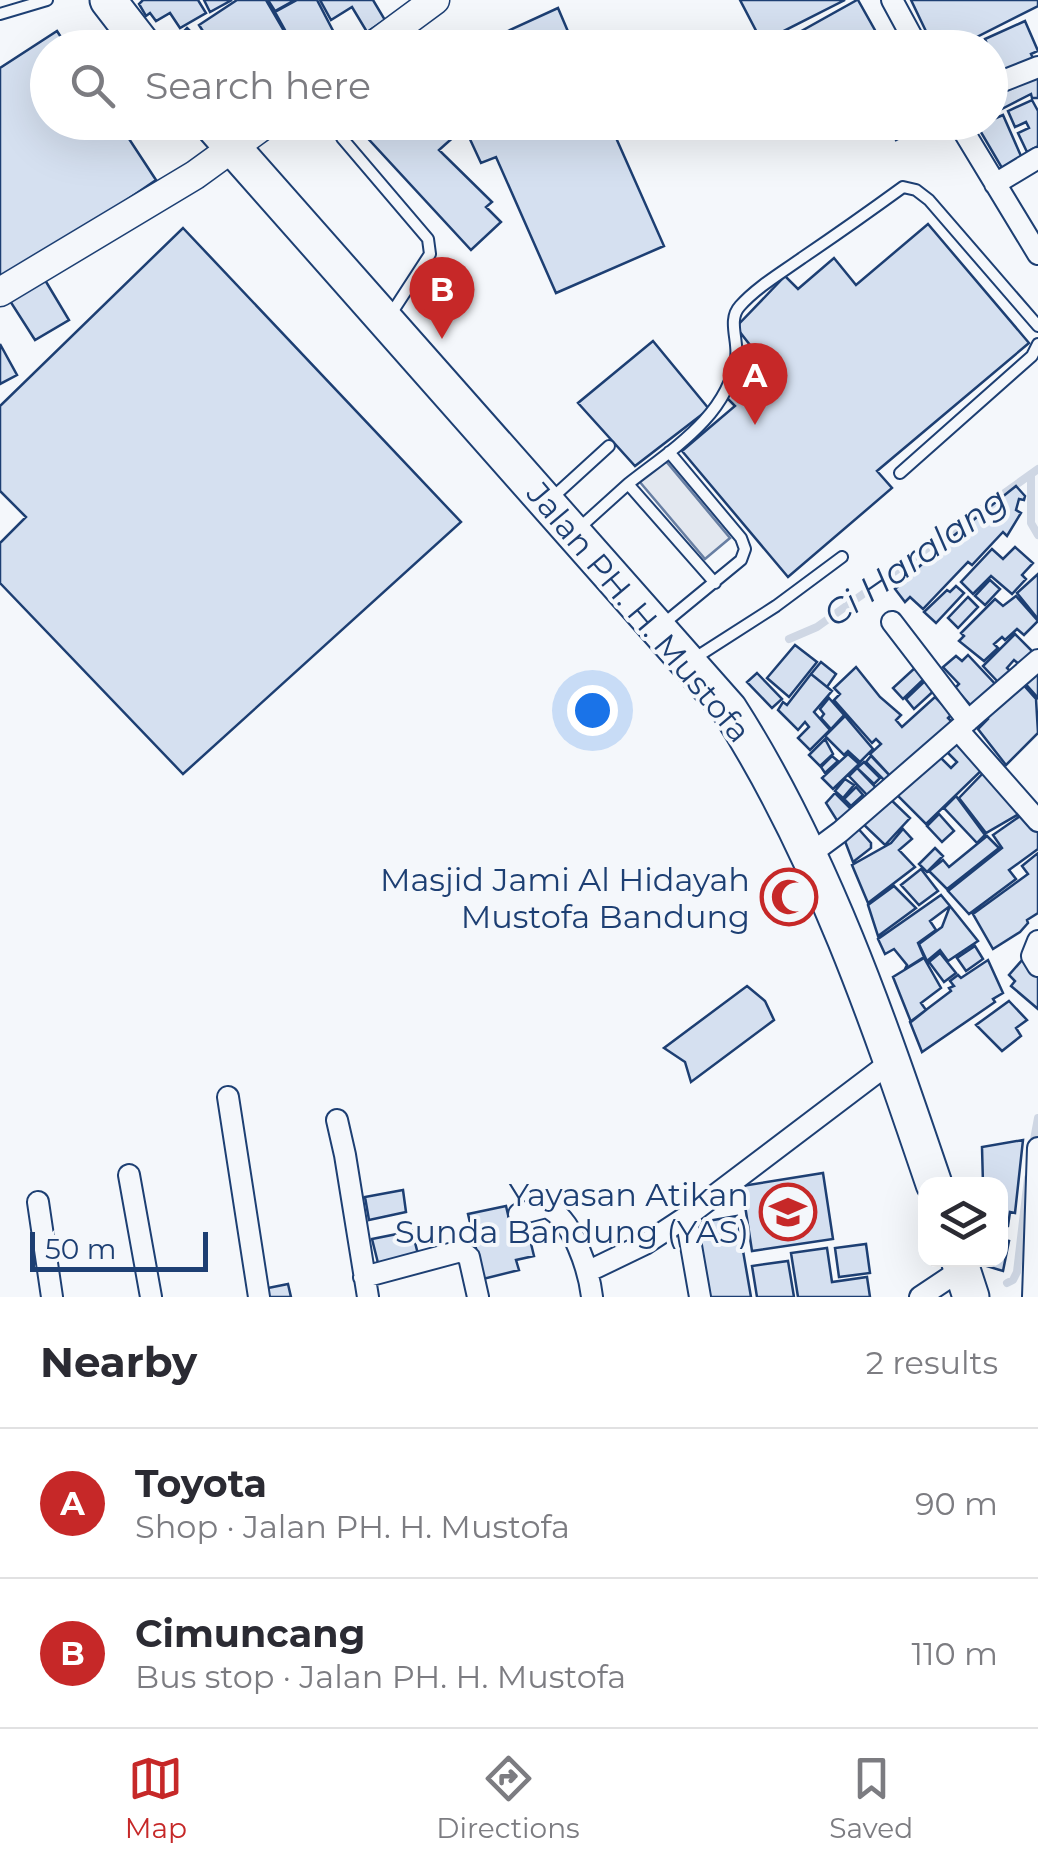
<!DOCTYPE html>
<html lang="en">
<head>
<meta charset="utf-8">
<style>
	:root { --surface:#fff; --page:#f2f2f3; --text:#2b2b33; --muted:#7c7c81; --line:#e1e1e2; --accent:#c62828 }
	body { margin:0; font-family:Montserrat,sans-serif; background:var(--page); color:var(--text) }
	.controls { position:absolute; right:30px; bottom:30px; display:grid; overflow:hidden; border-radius:20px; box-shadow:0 10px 40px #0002 }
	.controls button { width:90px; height:90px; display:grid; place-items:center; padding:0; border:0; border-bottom:2px solid var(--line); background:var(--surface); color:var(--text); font:50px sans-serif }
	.scale { position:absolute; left:30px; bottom:25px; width:178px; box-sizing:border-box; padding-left:10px; border:5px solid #1d3f73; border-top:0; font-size:28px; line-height:35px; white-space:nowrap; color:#1d3f73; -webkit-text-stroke:8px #f4f7fb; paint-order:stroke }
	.you { position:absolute; left:592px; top:710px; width:35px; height:35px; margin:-25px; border:8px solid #fff; border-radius:50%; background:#1a73e8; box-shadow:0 0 0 15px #1a73e833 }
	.badge { display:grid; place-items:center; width:65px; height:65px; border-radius:50%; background:var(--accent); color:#fff; font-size:32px; font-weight:700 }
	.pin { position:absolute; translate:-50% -82px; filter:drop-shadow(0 2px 5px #0008) }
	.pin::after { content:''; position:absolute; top:52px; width:35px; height:30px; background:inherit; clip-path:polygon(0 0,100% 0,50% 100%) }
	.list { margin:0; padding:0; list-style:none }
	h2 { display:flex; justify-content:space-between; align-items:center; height:130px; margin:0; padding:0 40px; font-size:42px }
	h2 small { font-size:32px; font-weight:400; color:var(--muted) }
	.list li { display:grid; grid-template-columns:65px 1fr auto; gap:30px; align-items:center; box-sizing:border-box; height:150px; padding:0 40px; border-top:2px solid var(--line) }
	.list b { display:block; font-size:38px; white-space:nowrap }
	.list p { margin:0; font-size:32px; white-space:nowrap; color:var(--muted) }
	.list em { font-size:32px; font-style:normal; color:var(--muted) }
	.icon { flex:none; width:55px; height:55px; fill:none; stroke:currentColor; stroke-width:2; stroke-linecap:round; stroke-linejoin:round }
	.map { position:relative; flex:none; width:1038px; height:1297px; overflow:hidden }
	.search { position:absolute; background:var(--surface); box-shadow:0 10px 40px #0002; left:30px; right:30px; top:30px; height:110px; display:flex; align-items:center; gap:25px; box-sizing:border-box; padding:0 35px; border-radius:55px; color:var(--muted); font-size:38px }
	.sheet { height:430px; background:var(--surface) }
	nav { display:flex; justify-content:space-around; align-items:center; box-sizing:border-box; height:140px; border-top:2px solid var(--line); background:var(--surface); font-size:28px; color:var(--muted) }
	nav a { display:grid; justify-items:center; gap:5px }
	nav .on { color:var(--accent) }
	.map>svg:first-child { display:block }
	.parking { fill:#e3e8f0; stroke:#687fa3; stroke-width:2.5 }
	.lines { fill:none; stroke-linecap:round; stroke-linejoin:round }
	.stream { stroke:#cfd7e4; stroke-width:8 }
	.building { fill:#d5e0f0; stroke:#1d3f73; stroke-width:2.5 }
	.service-casing { stroke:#1d3f73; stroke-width:14 }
	.minor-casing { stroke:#1d3f73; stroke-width:24 }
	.tertiary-casing { stroke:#1d3f73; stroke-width:31 }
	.trunk-casing { stroke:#1d3f73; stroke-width:39 }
	.service { stroke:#f4f7fb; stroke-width:10 }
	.minor { stroke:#f4f7fb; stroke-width:20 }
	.tertiary { stroke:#f4f7fb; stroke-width:28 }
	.trunk { stroke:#f4f7fb; stroke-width:35 }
	.labels { text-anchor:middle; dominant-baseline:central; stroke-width:8; stroke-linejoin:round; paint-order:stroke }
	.street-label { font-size:32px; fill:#1d3f73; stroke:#f4f7fb }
	.poi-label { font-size:32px; fill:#1d3f73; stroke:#f4f7fb; text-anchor:end }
	.water-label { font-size:35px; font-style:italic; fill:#1d3f73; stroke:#f4f7fb }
</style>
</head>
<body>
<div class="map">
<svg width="1038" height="1297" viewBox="0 0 1038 1297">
	<rect width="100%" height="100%" fill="#f4f7fb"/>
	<path class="parking" d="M665 460 730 538 705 559 639 481Z"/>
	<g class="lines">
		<path class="stream" d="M1031 475V523L1038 535
			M789 639 817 627 1038 469
			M1033 1145 1038 1118
			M1007 1283 1013 1280 1017 1272 1028 1178"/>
	</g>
	<path class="building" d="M143 0H198L206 13 180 28 170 13 156 21 150 13 146 16 139 4Z
		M204 0H232L210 12Z
		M237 0H266L294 48H209L212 45 199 25Z
		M268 0H295L275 11Z
		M297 0H317L342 48H295L275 12Z
		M320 0H373L385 20 367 32 352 7 331 20Z
		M740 0H845L762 42Z
		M858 0 885 48H771L857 0Z
		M911 0H1038V6L955 48H934Z
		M558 8 575 48H471Z
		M1025 21 1038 51 1031 54 1035 63 1001 77 990 48 981 47 987 44 985 39Z
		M187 28 202 43 198 48H183L176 40Z
		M57 31 68 48H48V122H118L156 180 15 276 0 282V68Z
		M1038 72V98H1032L1031 94 996 112 990 105V90Z
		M1032 100 1038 111V146L1027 152 1018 133 1029 128 1026 122 1015 127 1008 111Z
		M991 114 994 119 1003 115 1021 156 1002 168 975 122H990Z
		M373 122H449L458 133 439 150 492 202 486 207 501 222 471 250 362 132Z
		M462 122H609L664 246 556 293 496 157 481 163Z
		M843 122H872L850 135Z
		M887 122H930L896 140Z
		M928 224 1029 343 877 471 892 488 788 577 682 451 735 406 724 395 757 354 736 327 785 276 798 289 834 258 856 285Z
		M183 228 461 522 183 774 0 583V543L26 517 0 491V406Z
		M45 280 69 320 35 340 10 301Z
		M653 341 709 409 635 466 578 403Z
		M0 344 17 375 0 384Z
		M1016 486 1025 496 1024 500 1019 499 1016 510 1021 513 1007 536 1003 532 972 565 968 562 923 609 910 597 905 602 895 589 947 541Z
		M1015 547 1033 563 1022 575 1026 579 1012 594 991 576 973 594 961 582 992 549 1003 559Z
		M1038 574V619L1017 593Z
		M990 580 1000 589 985 605 975 596Z
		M956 586 964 593 936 623 924 612 947 590 950 592Z
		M1016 596 1038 621 1024 635 1017 629 1005 640 1002 637 994 644 998 648 984 661 959 641 964 636 961 633 995 599 1003 606Z
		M968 597 978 607 958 628 948 618Z
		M1015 634 1033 652 1020 665 1014 660 1007 668 1011 672 999 683 983 666Z
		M795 645 817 662 789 697 767 678Z
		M968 655 997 686 973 708 955 688 959 684 943 667 956 656 962 661Z
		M821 662 836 674 827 687 811 674Z
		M917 666 927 676 903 699 893 688Z
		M856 667 880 697 901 715 896 720 902 727 935 697 952 714 948 718 956 726 894 780 870 754 881 744 876 739 872 743 834 700 840 694 834 688Z
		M1038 667V698L1023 681Z
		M757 673 782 699 772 708 747 682Z
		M811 674 832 691 814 712 830 730 810 750 798 738 809 727 805 722 798 730 778 710 783 702 787 705Z
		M928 678 938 687 914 709 906 699Z
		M1019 680 1036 699 1038 733 1006 765 978 729 988 719 984 714Z
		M829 698 844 715 831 729 821 718 824 714 820 709Z
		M845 716 873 749 860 762 848 751 844 755 825 736Z
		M825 739 833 754 820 766 809 755Z
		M960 739 986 766 926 824 893 791 939 756 951 768 957 762 947 752Z
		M848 754 859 764 833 789 822 778Z
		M832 756 838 761 825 773 821 767Z
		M871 756 891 777 886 782 866 762Z
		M864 762 880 778 874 784 857 768Z
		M989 767 1024 811 986 833 959 798Z
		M857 768 878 790 870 798 849 776Z
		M845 779 854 785 843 798 835 791Z
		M856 787 863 795 851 806 844 799Z
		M835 793 853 811 838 822 826 803Z
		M886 795 910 818 885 845 861 822Z
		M956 796 985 835 977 843 944 808Z
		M939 814 954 831 942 842 927 826Z
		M1023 814 1038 833V849L1009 870 1016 879 969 914 948 891 1002 848 993 835Z
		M855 825 871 843V848L853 862 843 836Z
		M903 829 912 839 899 850 915 867 868 903 852 865 891 843Z
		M987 836 999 848 947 889 929 871 943 860 949 867Z
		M935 848 943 856 927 872 919 864Z
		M1038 853V913L1027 920 1028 923 1020 932 993 949 973 914 1028 874 1022 866Z
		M921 869 938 891 919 905 901 885Z
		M894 886 916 908 878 936 868 905Z
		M941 895 950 906 930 921 936 930 918 943 924 957 905 969 907 965 894 949 885 954 878 939Z
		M950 906 978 941 948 961 940 950 927 961 919 944 942 927Z
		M975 946 983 959 966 971 957 958Z
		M940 953 956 973 944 982 929 962Z
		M924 958 941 988 921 1003 926 1010 911 1022 893 977Z
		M1023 959 1038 973V1009L1011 986 1015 981 1009 975Z
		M988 960 1003 993 993 999 995 1002 922 1052 910 1022 951 991 949 988 954 986 950 981 958 975 961 978Z
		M747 986 765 1001 774 1020 691 1082 685 1062 664 1048Z
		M1009 1001 1027 1020 1016 1028 1021 1036 1002 1051 976 1025Z
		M1023 1140 1015 1213 1010 1212 1008 1226H1000V1184H983L982 1147Z
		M823 1173 833 1239 752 1251 742 1186Z
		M403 1190 406 1212 369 1220 365 1197Z
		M506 1206 509 1219 524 1215 534 1256 516 1260 519 1270 483 1279 468 1214Z
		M737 1216 751 1297H709L696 1223Z
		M412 1231 419 1258 378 1263 372 1239Z
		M1000 1239 1009 1241 1003 1271 983 1265 984 1260H1000Z
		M866 1244 870 1273 839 1277 835 1248Z
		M827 1248 832 1282 867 1277 870 1297H798L791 1253Z
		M788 1261 794 1297H757L752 1266Z
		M288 1284 291 1297H264L263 1289Z"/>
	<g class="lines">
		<g class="service-casing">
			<path id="service" d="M0 14 47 0
				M342 138 428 239 430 254 389 317
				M900 473 1032 356 1038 344
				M552 498 609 446
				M577 530 628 484
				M715 583 628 484C671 450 728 416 736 358 739 341 727 320 740 306 757 287 781 273 802 258 836 235 870 211 903 187L916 190 929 200 1038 326
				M662 625 741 560 745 549 741 538 669 452
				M695 658 776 606 842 557"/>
		</g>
		<g class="minor-casing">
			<path id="minor" d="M892 0 918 48
				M990 86 1038 67
				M958 122 1038 254
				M995 184 1038 158
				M892 622 968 721
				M958 730 1038 821
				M809 855 840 832 1038 660
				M1038 941 1032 956 1038 966
				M228 1097 259 1297
				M337 1120 345 1155 368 1297
				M129 1175 151 1297
				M38 1202 52 1297
				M519 1214 546 1207C573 1218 589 1271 592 1297
				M686 1217 700 1297
				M589 1271 645 1244 686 1217 892 1061
				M364 1277 461 1251 469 1257 478 1297
				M920 1297 962 1269
				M1033 1297 1038 1148"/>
		</g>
		<g class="tertiary-casing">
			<path id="tertiary" d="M370 48 435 0
				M0 292 195 175 268 122"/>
		</g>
		<g class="trunk-casing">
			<path id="trunk" d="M108 0 145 48
				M210 122 729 709C822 854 879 1022 934 1184
				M959 1260 971 1297"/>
		</g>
		<use href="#service" class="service"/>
		<use href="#minor" class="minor"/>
		<use href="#tertiary" class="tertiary"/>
		<use href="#trunk" class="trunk"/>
	</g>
	<defs>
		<g id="mosque-ring" transform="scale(2.875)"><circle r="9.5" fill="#f4f7fb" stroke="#c62828" stroke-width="1.5"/><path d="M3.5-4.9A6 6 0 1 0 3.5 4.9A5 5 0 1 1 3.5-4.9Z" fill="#c62828"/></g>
		<g id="school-ring" transform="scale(2.875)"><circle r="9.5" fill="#f4f7fb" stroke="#c62828" stroke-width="1.5"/><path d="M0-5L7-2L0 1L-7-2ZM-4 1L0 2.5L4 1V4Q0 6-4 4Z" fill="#c62828"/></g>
	</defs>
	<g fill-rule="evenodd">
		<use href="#mosque-ring" x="789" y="897"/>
		<use href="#school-ring" x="788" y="1212"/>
	</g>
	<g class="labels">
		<g class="street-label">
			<text transform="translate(639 612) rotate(50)">Jalan PH. H. Mustofa</text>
		</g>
		<g class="poi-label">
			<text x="750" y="879">Masjid Jami Al Hidayah<tspan x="750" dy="37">Mustofa Bandung</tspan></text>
			<text x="749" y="1194">Yayasan Atikan<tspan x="749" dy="37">Sunda Bandung (YAS)</tspan></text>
		</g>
		<g class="water-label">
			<text transform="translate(915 557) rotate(-35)">Ci Haralang</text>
		</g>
	</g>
</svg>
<div class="controls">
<button><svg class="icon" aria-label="layers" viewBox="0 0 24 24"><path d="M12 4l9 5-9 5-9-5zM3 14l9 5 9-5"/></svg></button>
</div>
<div class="scale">50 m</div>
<div class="you"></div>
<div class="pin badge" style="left:755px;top:425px">A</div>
<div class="pin badge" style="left:442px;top:339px">B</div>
<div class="search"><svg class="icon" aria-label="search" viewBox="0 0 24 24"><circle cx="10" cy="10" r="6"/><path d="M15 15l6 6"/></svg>Search here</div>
</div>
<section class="sheet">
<h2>Nearby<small>2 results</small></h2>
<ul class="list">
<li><span class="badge">A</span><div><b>Toyota</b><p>Shop · Jalan PH. H. Mustofa</p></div><em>90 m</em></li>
<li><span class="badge">B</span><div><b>Cimuncang</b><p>Bus stop · Jalan PH. H. Mustofa</p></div><em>110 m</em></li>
</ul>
</section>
<nav>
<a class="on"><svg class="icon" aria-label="map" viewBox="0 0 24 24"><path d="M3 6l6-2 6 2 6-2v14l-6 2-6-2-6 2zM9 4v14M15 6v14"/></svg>Map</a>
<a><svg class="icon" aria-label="directions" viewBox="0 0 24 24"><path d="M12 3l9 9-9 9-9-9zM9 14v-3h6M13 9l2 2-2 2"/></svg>Directions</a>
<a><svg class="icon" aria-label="saved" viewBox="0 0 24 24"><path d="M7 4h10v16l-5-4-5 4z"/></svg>Saved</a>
</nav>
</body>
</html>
